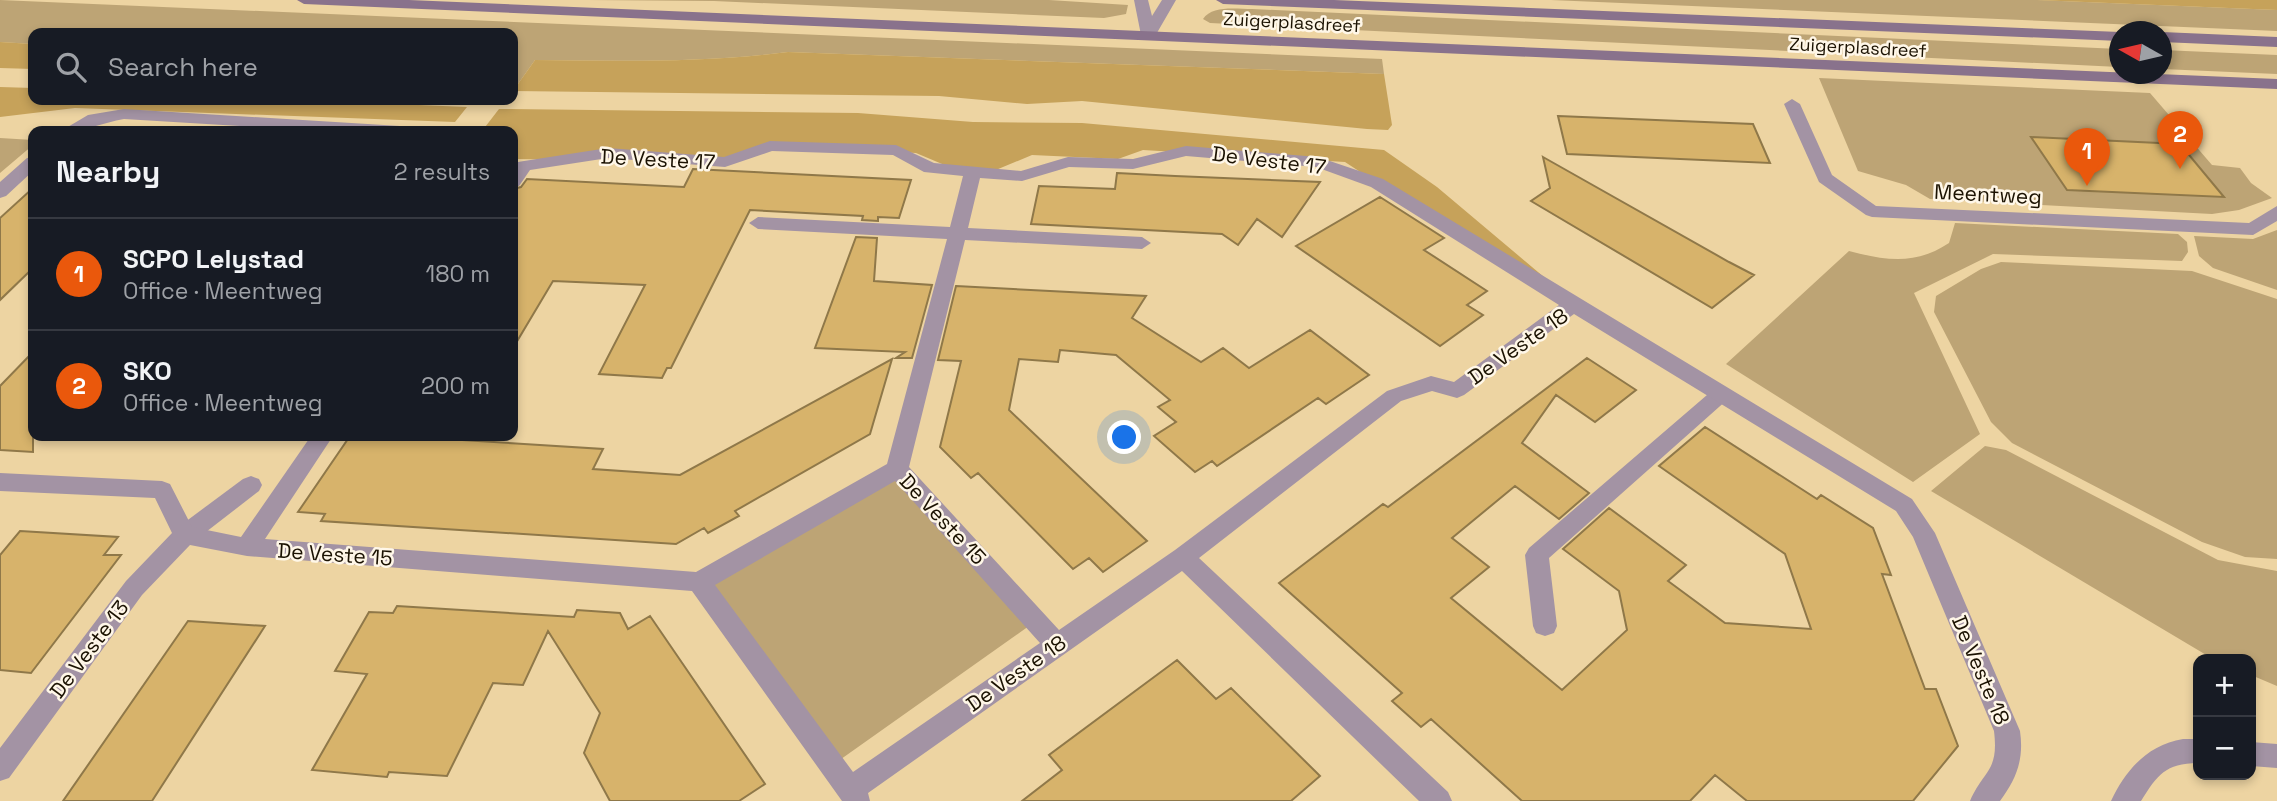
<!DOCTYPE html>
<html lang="en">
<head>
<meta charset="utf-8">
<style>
	:root { --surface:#171b24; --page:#242831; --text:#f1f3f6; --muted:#9ea1a6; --line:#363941; --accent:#ea580c }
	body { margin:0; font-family:"Space Grotesk",sans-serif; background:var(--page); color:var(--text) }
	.controls { position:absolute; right:21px; bottom:21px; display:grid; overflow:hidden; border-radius:14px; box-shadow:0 4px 10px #0003 }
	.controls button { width:63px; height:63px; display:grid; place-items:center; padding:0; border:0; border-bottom:2px solid var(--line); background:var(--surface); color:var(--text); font:35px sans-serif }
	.compass { position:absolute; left:2109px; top:21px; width:63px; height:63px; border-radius:50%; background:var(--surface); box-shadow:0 4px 10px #0003; rotate:278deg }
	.you { position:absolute; left:1125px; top:438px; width:24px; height:24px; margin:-18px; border:5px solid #fff; border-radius:50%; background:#1a73e8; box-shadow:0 0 0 10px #1a73e833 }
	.badge { display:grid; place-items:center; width:46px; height:46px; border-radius:50%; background:var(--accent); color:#fff; font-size:23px; font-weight:700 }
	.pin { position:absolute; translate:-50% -58px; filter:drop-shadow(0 2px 4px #0008) }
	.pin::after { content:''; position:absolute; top:37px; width:24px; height:21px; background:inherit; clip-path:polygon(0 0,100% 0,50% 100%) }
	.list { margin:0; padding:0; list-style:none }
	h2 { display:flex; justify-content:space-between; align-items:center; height:91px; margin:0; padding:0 28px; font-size:30px }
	h2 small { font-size:23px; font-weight:400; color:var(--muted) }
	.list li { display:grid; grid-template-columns:46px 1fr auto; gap:21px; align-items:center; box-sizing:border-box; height:112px; padding:0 28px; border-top:2px solid var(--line) }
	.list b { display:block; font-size:26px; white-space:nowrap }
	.list p { margin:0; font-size:23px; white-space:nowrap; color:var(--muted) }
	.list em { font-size:23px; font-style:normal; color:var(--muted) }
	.icon { flex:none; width:38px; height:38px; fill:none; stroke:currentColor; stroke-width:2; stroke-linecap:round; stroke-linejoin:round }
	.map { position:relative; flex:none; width:2277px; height:801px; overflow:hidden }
	.search { position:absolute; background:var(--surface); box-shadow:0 4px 10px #0003; left:28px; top:28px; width:490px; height:77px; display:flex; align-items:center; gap:18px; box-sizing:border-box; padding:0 24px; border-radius:14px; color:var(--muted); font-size:26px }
	.panel { position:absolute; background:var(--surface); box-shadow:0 4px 10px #0003; left:28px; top:126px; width:490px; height:315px; border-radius:14px }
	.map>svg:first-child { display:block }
	.green { fill:#bda475 }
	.forest { fill:#c6a25a }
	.building { fill:#d7b36b; stroke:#8f7849; stroke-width:2 }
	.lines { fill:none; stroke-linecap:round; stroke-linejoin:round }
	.service { fill:#a393a4; fill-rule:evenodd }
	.pedestrian { fill:#a393a4; fill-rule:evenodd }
	.minor { fill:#a393a4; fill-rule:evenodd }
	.tertiary { fill:#a393a4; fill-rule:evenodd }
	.secondary { fill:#89728c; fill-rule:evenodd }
	.labels { text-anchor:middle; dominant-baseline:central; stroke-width:5; stroke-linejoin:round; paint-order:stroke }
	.far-street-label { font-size:18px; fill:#1b1202; stroke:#fff7e8 }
	.street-label { font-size:21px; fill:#1b1202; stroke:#fff7e8 }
</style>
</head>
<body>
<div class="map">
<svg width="2277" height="801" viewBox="0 0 2277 801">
	<rect width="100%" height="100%" fill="#edd4a2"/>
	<path class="green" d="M0 0 1382 59 1384 74 788 52C703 63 620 61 535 60L513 91V33H33V44L0 42Z
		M589 0H1049L1128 5 1126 14 1104 18 714 1Z
		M1551 0H2037L2277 10V31Z
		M1252 9 2119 49V67L1210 23 1203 19C1212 5 1236 9 1252 9Z
		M2162 50 2277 55V74L2162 69Z
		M1819 78 2150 93 2212 165 2240 168 2251 183 2272 198 2239 210 2212 214 1930 199 1906 185 1858 171Z
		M0 138 33 140V145L0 173Z
		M1955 223 2178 234 2187 242 2188 252 2182 261 1993 254 1914 293 1980 434 1913 482 1726 364 1849 251C1887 261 1916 265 1949 243Z
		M2277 230V290L2213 268 2199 256 2194 236 2253 239Z
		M2001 262 2192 271 2277 299V559L2245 557 2202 542 2012 443 1991 422 1934 312 1936 296 1981 269Z
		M1985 446 2006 450 2218 560 2277 571V686L2251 675V659H2213L1931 491Z
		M895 463 1043 616 827 769 701 573Z"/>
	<path class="forest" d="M2037 0H2277V10Z
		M0 42 33 44V69L0 68Z
		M788 52 1384 74 1392 125 1388 130 1367 129 1082 101 1027 104 939 96 513 91 535 60C620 61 703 63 788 52Z
		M0 87 33 88V100H298L467 107 455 122 75 108 0 117Z
		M499 109 858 113 973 122 1082 123 1384 150 1437 187 1557 288 1548 295 1345 162 1143 150 1118 159 1032 155 991 172 954 169 916 153 766 145 733 159 608 153 581 160 513 159V131H482Z"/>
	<path class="building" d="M1558 116 1753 124 1770 163 1567 154Z
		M2031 137 2180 144 2224 197 2067 190Z
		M1543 157 1729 262 1754 275 1712 308 1531 201 1550 188Z
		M693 169 911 180 899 218 878 217V221L862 220 863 216 750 210 671 368H667L662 378 599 374 645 285 553 281 513 348V189L521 187 527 179 684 187Z
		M1117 173 1175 176 1320 182 1282 237 1257 219 1238 245 1222 234 1031 224 1039 186 1115 189Z
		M33 188V268L0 300V218Z
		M1380 197 1444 238 1424 250 1487 291 1467 305 1483 315 1440 346 1296 246Z
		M856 237 877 238 874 281 932 285 912 358H896L905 352 815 348Z
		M956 286 1146 296 1132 318 1201 362 1223 348 1249 368 1310 330 1369 375 1326 404 1318 398 1217 466 1212 461 1195 472 1154 436 1176 422 1158 407 1170 400 1116 355 1060 350 1058 362 1019 359 1009 410 1147 541 1103 572 1089 558 1073 569 978 473 971 478 940 447 961 361 938 360Z
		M33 352V452L0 450V386Z
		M1587 358 1636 390 1595 422 1556 395 1522 443 1589 493 1559 519 1515 486 1452 538 1489 567 1451 598 1562 690 1627 630 1619 591 1563 549 1609 508 1686 565 1668 581 1725 623 1811 629 1785 554 1659 466 1705 427 1817 499 1821 495 1873 528 1891 575 1882 574 1925 689H1936L1958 746 1913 801H1747L1715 775 1690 801H1522L1431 719 1421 727 1392 701 1402 693 1279 583 1383 504 1388 507Z
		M892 359 870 434 735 511 739 516 708 533 704 528 676 544 321 521 325 514 298 512 350 436H398L603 449 593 469 680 475Z
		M20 531 118 537 104 555H121L31 673 0 670V555Z
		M397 606 574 617 577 610 620 613 628 629 650 616 765 784 739 801H610L584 753 600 713 548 631 523 685 493 683 447 776 389 772 387 777 312 770 367 674 335 671 369 612 393 613Z
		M188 621 265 626 152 801H63Z
		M1177 660 1216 699 1231 688 1320 776 1291 801H1022L1062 770 1049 755Z"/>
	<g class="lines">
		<path class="service" d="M1721 386 1728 389 1731 394 1728 399 1549 558 1557 626 1554 633 1545 636 1536 633 1533 626 1525 555 1529 548 1714 389Z"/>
		<path class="pedestrian" d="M251 476 259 479 262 485 259 491 193 542 185 544 177 542 173 535 177 528 243 479Z"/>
		<path class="minor" d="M1792 99 1800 104 1832 175 1876 206 2249 223 2277 206V221L2253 235 1872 217 1866 215 1819 182 1784 104Z
			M124 109 400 126 408 131H322L124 119C102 123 83 132 61 131L88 115Z
			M770 141 896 145 934 163 1021 171 1068 157 1133 159 1186 146 1318 157 1383 179 1912 499 1935 533 2020 731C2024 759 2017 778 2000 801H1970C1984 769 1999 772 1994 731L1913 537 1896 511 1574 314 1464 395 1457 398 1432 391 1401 401 1199 558 1448 792 1452 801H1419L1182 571 868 793 870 801H842L692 591 247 556 190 545 142 595 9 778 0 781V748L126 581 172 533 155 498 0 491V473L162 481 170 484 192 527 241 537 311 436H333L265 539 696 572 887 464 947 239 758 229 749 223 758 217 950 227 963 176 924 172 893 155 772 151 725 167 608 158 530 170 519 186 513 187V170L518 162 524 161 608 148 724 157ZM1186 156 1316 167 1371 187 1559 305 1454 382 1431 376 1387 391 1175 550 1059 630 909 467 965 240 1142 249 1151 243 1142 237 968 228 980 178 1022 181 1069 167 1133 169ZM895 481 1040 643 853 772 715 585Z
			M33 157V171L6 196 0 198V182L27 158Z
			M2183 739H2198V763C2165 764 2158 774 2141 801H2111C2126 769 2148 745 2183 739Z
			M2251 742 2277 744V768L2251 766Z"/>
		<path class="tertiary" d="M1134 0H1148L1152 16 1162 0H1176L1154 38H1144L1141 35Z"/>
		<path class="secondary" d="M297 0H409L2277 79V89L304 4Z
			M1216 0H1334L2120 32V41L1223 4Z
			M2162 32 2277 37V47L2162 42Z"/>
	</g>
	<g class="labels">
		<g class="far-street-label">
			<text transform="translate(1292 22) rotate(3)">Zuigerplasdreef</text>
			<text transform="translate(1858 47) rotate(3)">Zuigerplasdreef</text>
		</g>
		<g class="street-label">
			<text transform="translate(658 159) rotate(3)">De Veste 17</text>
			<text transform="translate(1269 160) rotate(7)">De Veste 17</text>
			<text transform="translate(1988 194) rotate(3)">Meentweg</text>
			<text transform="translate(1518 346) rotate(-35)">De Veste 18</text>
			<text transform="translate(943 519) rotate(47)">De Veste 15</text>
			<text transform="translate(335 554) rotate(4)">De Veste 15</text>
			<text transform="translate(89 649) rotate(-53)">De Veste 13</text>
			<text transform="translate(1981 670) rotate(67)">De Veste 18</text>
			<text transform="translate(1016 673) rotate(-35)">De Veste 18</text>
		</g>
	</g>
</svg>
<div class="controls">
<button>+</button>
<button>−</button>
</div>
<svg class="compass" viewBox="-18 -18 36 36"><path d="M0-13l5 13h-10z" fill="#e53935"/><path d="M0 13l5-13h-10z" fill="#9ea1a6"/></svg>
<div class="you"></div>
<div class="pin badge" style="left:2087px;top:186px">1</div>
<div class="pin badge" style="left:2180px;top:169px">2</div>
<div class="search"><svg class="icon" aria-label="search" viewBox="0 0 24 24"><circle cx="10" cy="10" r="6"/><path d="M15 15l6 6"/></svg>Search here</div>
<section class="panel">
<h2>Nearby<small>2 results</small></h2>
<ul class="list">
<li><span class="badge">1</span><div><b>SCPO Lelystad</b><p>Office · Meentweg</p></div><em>180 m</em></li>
<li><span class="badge">2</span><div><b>SKO</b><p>Office · Meentweg</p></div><em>200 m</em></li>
</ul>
</section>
</div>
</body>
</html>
